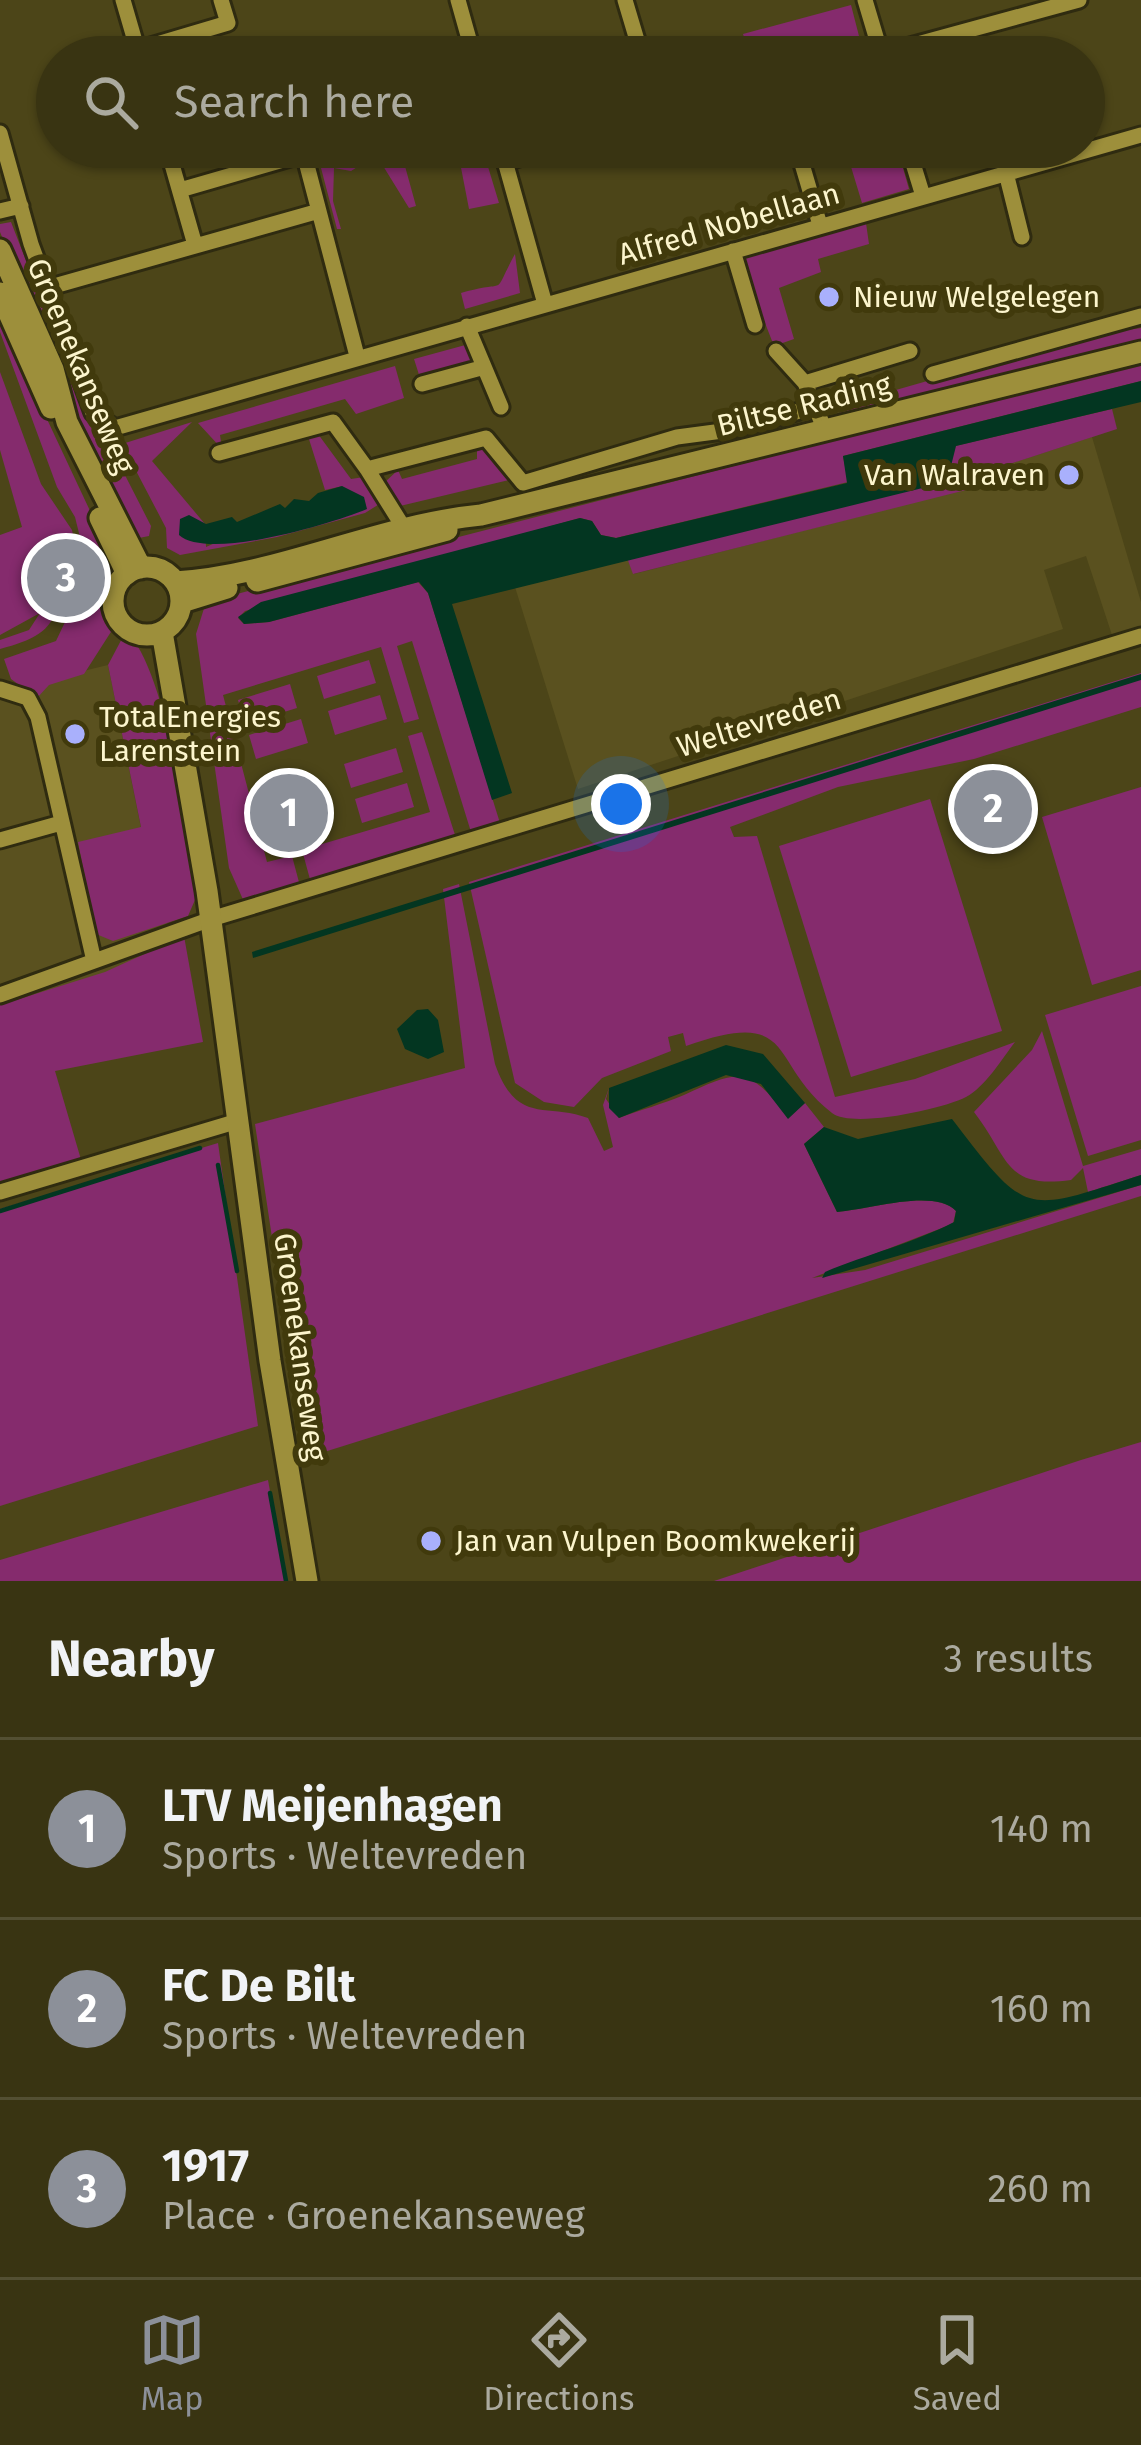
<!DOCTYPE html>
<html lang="en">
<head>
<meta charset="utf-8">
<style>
	:root { --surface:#393412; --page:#443f20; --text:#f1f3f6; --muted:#abaa9f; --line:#534f32; --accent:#8c9099 }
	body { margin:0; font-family:"Fira Sans",sans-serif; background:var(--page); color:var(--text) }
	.you { position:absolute; left:621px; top:804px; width:42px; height:42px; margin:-30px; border:9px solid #fff; border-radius:50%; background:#1a73e8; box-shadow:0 0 0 18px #1a73e833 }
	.badge { display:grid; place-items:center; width:78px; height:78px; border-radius:50%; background:var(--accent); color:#fff; font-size:39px; font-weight:700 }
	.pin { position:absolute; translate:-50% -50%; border:6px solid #fff; box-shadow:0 3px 12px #0006 }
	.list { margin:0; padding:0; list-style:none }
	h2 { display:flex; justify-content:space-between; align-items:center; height:156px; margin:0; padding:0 48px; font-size:51px }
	h2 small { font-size:39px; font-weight:400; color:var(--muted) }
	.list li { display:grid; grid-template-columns:78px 1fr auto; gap:36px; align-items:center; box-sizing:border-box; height:180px; padding:0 48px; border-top:3px solid var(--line) }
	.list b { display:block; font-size:45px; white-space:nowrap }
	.list p { margin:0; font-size:39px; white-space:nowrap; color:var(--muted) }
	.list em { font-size:39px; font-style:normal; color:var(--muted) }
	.icon { flex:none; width:66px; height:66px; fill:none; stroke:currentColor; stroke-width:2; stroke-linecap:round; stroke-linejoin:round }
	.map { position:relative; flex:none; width:1141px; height:1581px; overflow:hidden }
	.search { position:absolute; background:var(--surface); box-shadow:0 3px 9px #0004; left:36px; right:36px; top:36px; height:132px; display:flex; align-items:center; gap:30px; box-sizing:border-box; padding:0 42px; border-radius:66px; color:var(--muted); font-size:45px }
	.sheet { height:696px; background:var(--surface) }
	nav { display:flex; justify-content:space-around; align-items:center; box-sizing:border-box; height:168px; border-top:3px solid var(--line); background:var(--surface); font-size:33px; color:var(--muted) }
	nav a { display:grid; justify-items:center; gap:6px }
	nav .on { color:var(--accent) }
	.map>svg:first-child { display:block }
	.built { fill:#5a511f }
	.green { fill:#852b6d }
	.water { fill:#033621 }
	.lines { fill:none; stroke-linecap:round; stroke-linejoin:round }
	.stream { stroke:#033621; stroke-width:4.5 }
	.street-casing { stroke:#2f2b10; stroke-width:21 }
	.secondary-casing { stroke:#2f2b10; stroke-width:27 }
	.street { stroke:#9d8f3b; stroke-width:15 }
	.secondary { stroke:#9d8f3b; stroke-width:21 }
	.poi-dot { fill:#a9b0fc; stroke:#413a0c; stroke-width:4.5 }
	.labels { text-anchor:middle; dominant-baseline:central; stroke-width:12; stroke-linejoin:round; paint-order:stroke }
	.street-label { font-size:30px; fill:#fcf5cd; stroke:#413a0c }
	.poi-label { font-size:30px; fill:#fcf5cd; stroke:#413a0c; text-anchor:start }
</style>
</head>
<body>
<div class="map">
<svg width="1141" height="1581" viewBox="0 0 1141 1581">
	<rect width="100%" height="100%" fill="#4c4518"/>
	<path class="built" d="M1092 437 1141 602V626L1112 635 1086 556 1044 570 1063 629 578 789 515 587 627 558 634 574 973 487 969 477Z
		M108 665 141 828 173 944 106 973 0 1005V691Z"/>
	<path class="green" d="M851 5 859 36 783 57H750L743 34Z
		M428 147 403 159 416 206 409 208 372 148 449 147Z
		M457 147H482L499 203 469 209Z
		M845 147H897L909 189 862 203Z
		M360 150 365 162 351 171 334 168 333 201 341 229H337L321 168 331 159Z
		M11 222 91 428 107 440 151 526 149 536 139 538 132 529 90 450 0 232V224Z
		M866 223 869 244 818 259 821 272 779 288 794 339 774 346 740 259Z
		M515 254 520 293 465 309 461 293C512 278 490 300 515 254Z
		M0 319 107 547 100 562 88 570 75 517 57 487 0 332Z
		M1141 328V344L843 414 833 408 1084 336Z
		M469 344 473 362 466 370 421 381 414 359Z
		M1141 361V381L843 456 848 482 616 538 601 535 592 521 580 518 245 611 238 618 244 624 269 622 418 582 428 593 500 823 471 832 412 641 397 646 419 719 404 723 381 647 223 695 267 862 292 856 300 886 245 904 229 868 196 634 206 602Z
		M395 366 404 398 356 414 345 399 220 435 222 449 198 423Z
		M0 372 41 484 72 530 82 579C41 615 69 631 0 649V640L29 630 40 613 0 635V535L22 527 0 450Z
		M1112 409 1117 429 970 477 974 488 633 574 627 558 681 544 955 446Z
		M192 422 152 461 205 524 206 547 343 486 325 490 308 436 318 434 351 479 364 477 381 503 365 513 277 537 180 555 167 548 166 528 122 444Z
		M488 448 509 480 400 506 384 483 398 470 402 479 477 459V449Z
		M115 568 108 608 116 624 84 674 49 685 37 698 11 679 4 659 56 641 75 601Z
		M126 631C166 668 189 835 198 893L188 916 113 941 96 934 78 842 141 827 108 665Z
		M369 660 376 683 324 699 317 676Z
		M1141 673V707L974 759 838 787 730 827 734 837 757 836 835 1097 915 1079 1015 1042C1002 1059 985 1087 966 1097 943 1109 852 1129 832 1113 767 1063 799 1006 686 1046L683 1033 668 1037 671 1051 602 1078 574 1107 544 1102 515 1083 469 882Z
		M290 684 297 708 245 724 238 700Z
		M380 695 387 719 335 735 328 711Z
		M301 719 308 743 256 759 249 735Z
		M422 732 456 838 311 883 302 850 430 812 408 736Z
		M396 748 403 772 351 788 344 764Z
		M407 783 414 807 362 823 355 799Z
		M1141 787V970L1092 985 1042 817Z
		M930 799 1002 1031 851 1077 779 846Z
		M459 884 495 1064C517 1126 546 1102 588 1118L604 1151 613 1147 603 1105 609 1088 606 1099 619 1118C640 1110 663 1104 684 1095 739 1069 750 1066 788 1118L805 1103 824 1127 804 1144 837 1212C868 1210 934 1188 956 1211L953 1223 942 1228 812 1278 865 1270 1141 1185V1196L305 1458 255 1124 465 1068 443 889Z
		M184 936 203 1042 55 1071 82 1163 0 1188V1005L105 972Z
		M1141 986V1140L1088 1156 1045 1015Z
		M1042 1031 1083 1166 1141 1149V1175L1088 1192 1083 1168 1071 1180C1004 1189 1010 1159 974 1112L1032 1050Z
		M218 1143 258 1426 0 1506V1209Z
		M1141 1442V1581H714L1081 1460Z
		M268 1480 286 1581H0V1560Z"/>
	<path class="water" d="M1141 381V402L956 446 947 482 452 604 512 793 492 800 428 593 419 582 269 622 244 624 238 617 261 602 580 518 592 521 601 535 616 538 847 483 843 456Z
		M342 486 364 497 367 509C331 524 208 561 179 535L180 519 189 515 206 524 232 517 237 522 280 504 285 508 294 499 309 501 318 493Z
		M1141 674V680L253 958 252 952Z
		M428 1009 438 1020 444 1052 428 1059 405 1049 397 1029 417 1010Z
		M726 1045 763 1054 805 1103 788 1119 761 1084 726 1075 619 1118 609 1108V1088Z
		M952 1119C1028 1218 1023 1213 1141 1175V1185L822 1278 825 1272C865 1255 916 1242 954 1222L956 1211C934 1188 868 1210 837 1212L804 1144 824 1127 858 1139Z"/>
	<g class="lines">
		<path class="stream" d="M218 1165 237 1271
			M0 1211 200 1148
			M270 1493 286 1581"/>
		<g class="street-casing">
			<path id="street" d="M123 0 139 55
				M458 0 474 57
				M625 0 642 57
				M865 0 882 57
				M137 50 228 23 221 0
				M881 54 1079 0
				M0 133 31 244 93 413 115 428 1141 135
				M167 147 195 245
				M329 147 304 154 357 356
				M501 147 545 304
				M797 147 820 225
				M908 147 923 196
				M506 162 555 147
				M1006 173 1022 237
				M180 190 304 154
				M0 211 21 206
				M733 251 755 325
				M47 288 319 211
				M467 326 501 407
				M776 351 805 383 825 430
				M933 374 1141 316
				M805 383 910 351
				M422 384 481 368
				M219 453 333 422 367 469
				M407 533 367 469 486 438 523 483 677 437 730 430 818 406
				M0 689 28 698 38 717 94 961
				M0 840 61 823
				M0 995 211 919 1141 636
				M0 1192 238 1121"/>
		</g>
		<g class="secondary-casing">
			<path id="secondary" d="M0 250 53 369 67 422 141 568
				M0 293 51 408
				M100 518 127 574
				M113 601a34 34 0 1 1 68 0a34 34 0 1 1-68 0Z
				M257 581 447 530
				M175 582C277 576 377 525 481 515L1141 352
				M182 602 227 588
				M162 632 207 891 270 1361 307 1581"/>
		</g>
		<use href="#street" class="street"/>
		<use href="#secondary" class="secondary"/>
	</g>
	<g class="poi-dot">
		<circle cx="829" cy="297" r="12"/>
		<circle cx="1069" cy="475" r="12"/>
		<circle cx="75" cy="734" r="12"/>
		<circle cx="431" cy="1541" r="12"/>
	</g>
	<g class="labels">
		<g class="street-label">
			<text transform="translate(729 224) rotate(-16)">Alfred Nobellaan</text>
			<text transform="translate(81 366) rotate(67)">Groenekanseweg</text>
			<text transform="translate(804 405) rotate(-14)">Biltse Rading</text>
			<text transform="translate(759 723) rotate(-17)">Weltevreden</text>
			<text transform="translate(300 1347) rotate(82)">Groenekanseweg</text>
		</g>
		<g class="poi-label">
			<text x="853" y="297">Nieuw Welgelegen</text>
			<text x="1045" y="475" text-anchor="end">Van Walraven</text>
			<text x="99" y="717">TotalEnergies<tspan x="99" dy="34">Larenstein</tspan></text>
			<text x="455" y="1541">Jan van Vulpen Boomkwekerij</text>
		</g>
	</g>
</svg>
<div class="you"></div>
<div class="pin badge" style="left:289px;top:813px">1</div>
<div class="pin badge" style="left:993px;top:809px">2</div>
<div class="pin badge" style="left:66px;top:578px">3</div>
<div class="search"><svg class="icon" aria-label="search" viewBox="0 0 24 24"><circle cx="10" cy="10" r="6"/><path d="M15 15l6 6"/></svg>Search here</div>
</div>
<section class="sheet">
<h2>Nearby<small>3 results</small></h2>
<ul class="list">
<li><span class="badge">1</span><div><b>LTV Meijenhagen</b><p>Sports · Weltevreden</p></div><em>140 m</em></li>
<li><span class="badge">2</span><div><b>FC De Bilt</b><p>Sports · Weltevreden</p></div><em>160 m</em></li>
<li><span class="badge">3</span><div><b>1917</b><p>Place · Groenekanseweg</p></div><em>260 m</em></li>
</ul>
</section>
<nav>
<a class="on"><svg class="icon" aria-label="map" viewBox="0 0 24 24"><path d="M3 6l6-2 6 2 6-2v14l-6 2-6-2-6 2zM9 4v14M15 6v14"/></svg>Map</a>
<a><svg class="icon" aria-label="directions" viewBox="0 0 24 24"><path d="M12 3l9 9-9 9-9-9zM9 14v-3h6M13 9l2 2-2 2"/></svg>Directions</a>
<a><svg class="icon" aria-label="saved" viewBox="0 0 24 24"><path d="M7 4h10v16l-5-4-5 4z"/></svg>Saved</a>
</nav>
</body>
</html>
